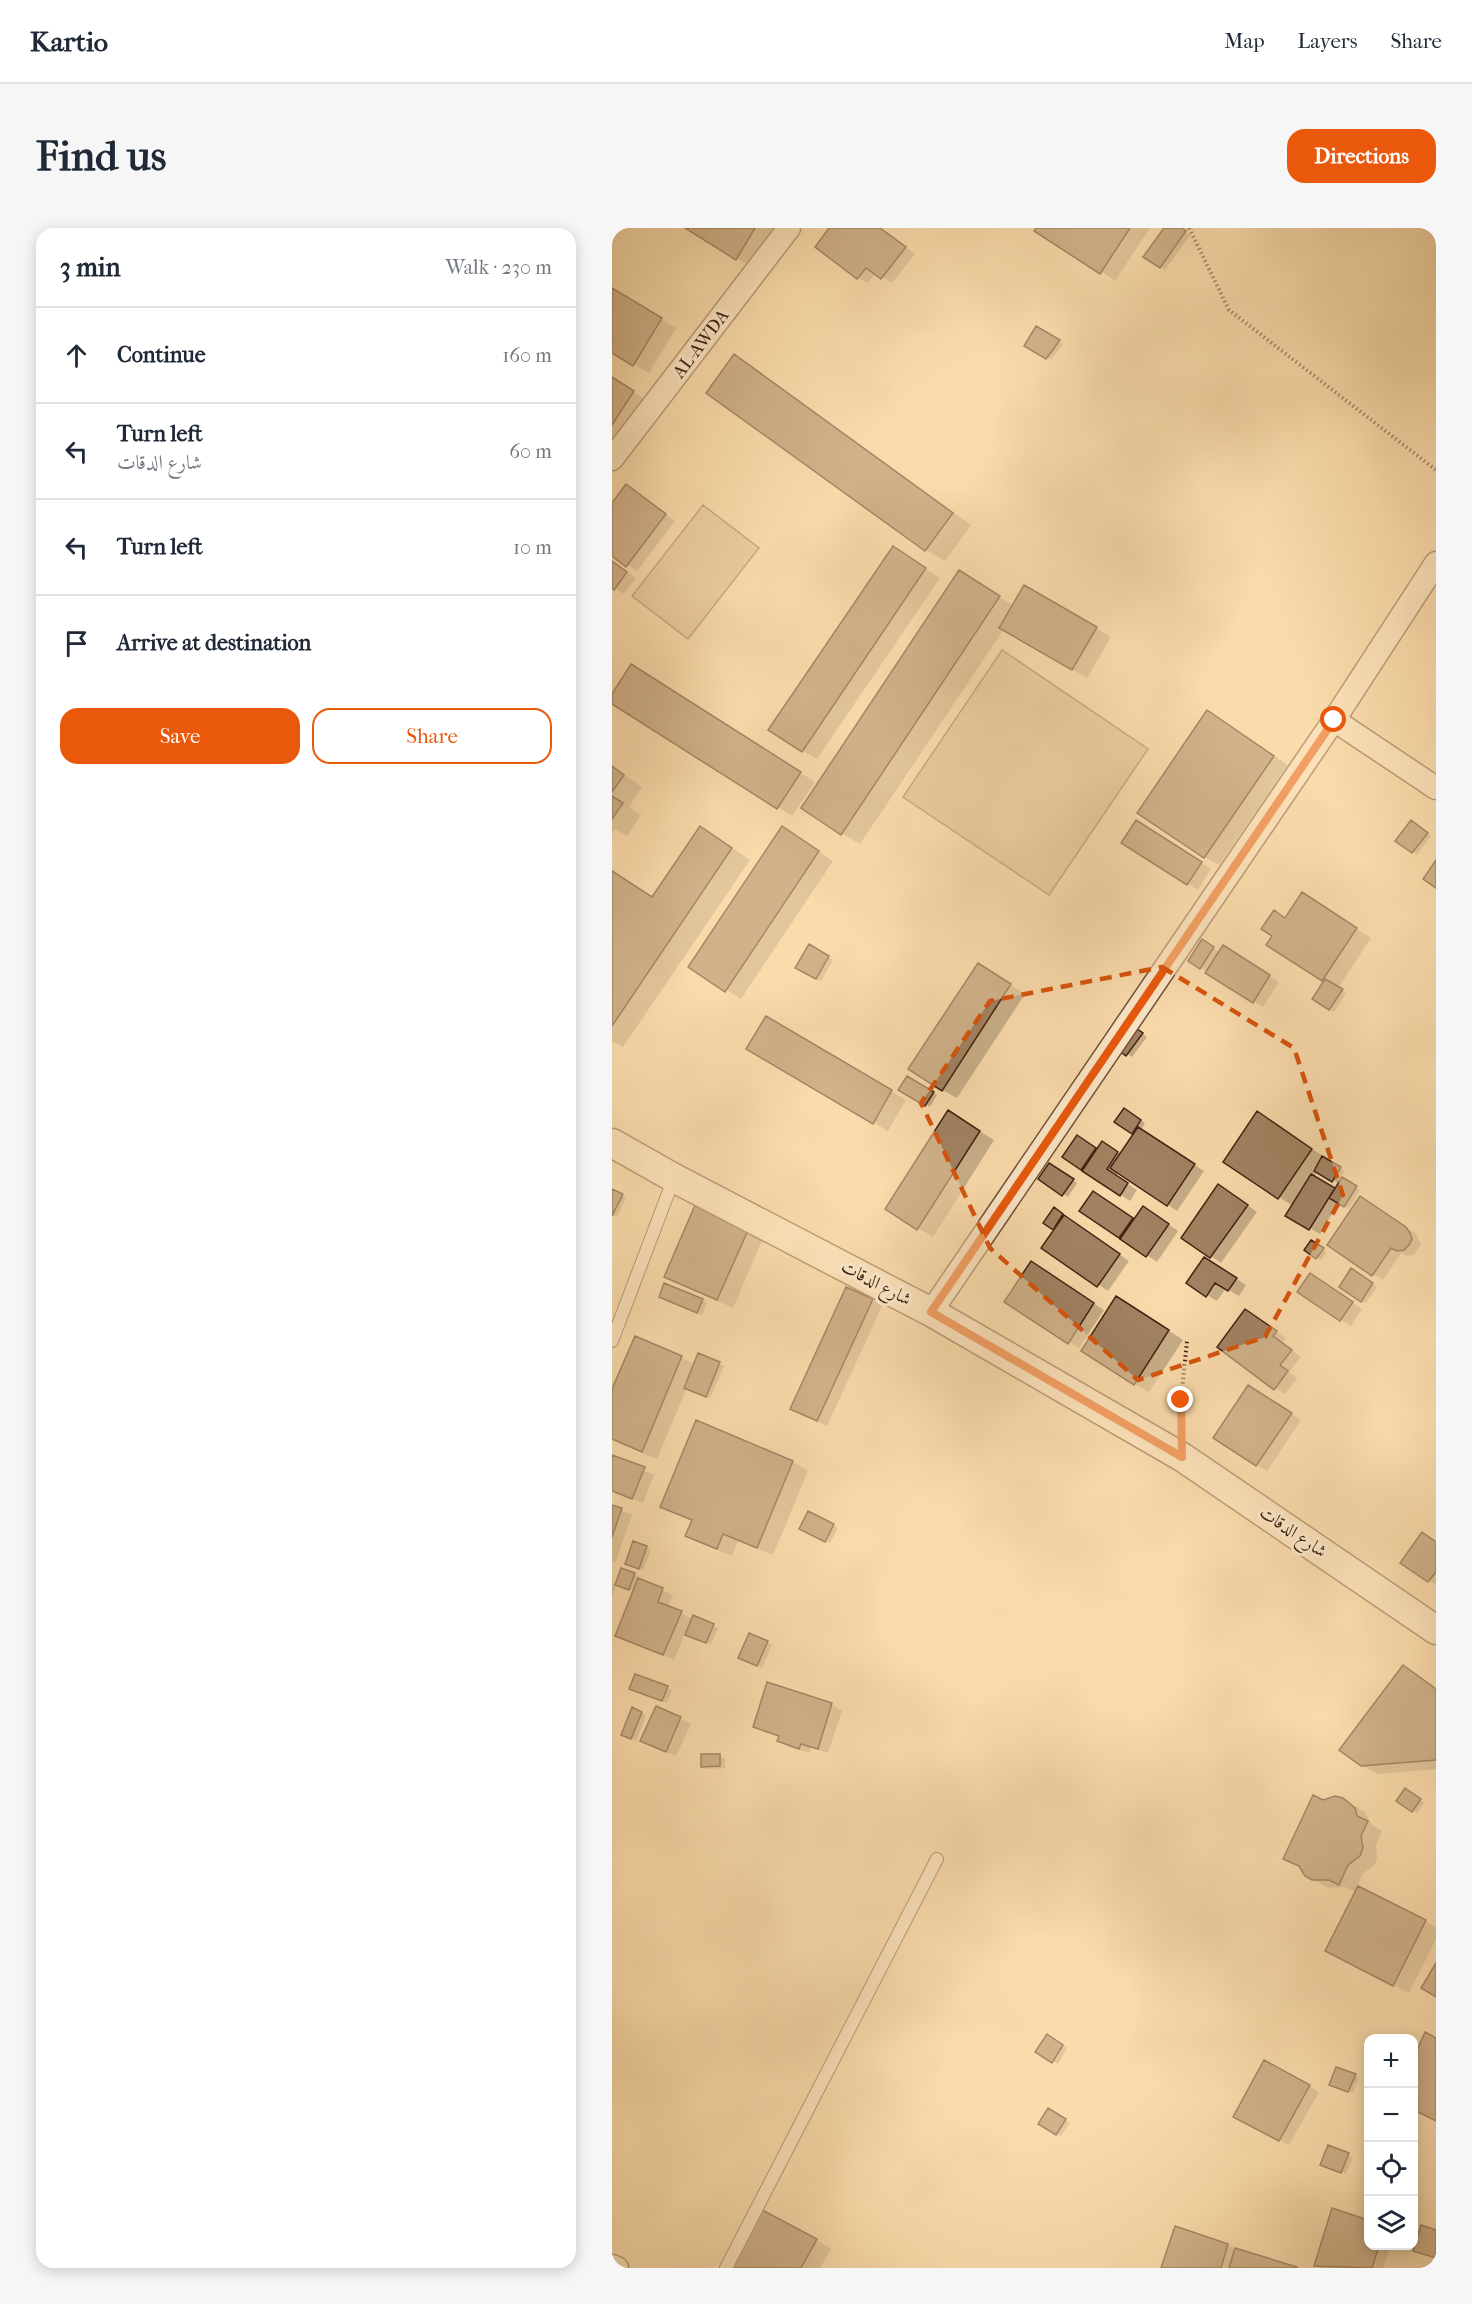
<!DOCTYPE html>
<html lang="en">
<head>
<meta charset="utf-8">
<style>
	:root { --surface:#fff; --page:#f6f6f7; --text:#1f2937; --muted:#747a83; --line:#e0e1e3; --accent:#ea580c }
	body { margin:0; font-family:"IM FELL French Canon",Amiri,serif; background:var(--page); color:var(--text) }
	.controls { position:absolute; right:18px; bottom:18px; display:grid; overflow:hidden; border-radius:12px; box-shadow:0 3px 15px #0003 }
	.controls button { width:54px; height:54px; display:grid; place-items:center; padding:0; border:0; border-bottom:2px solid var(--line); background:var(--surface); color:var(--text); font:30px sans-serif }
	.stop { position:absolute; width:18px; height:18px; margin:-14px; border:4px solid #ea580c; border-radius:50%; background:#fff }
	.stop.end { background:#ea580c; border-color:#fff; box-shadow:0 2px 6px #0008 }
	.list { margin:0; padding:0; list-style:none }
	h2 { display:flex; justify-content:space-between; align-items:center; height:78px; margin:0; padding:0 24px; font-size:26px }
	h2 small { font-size:20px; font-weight:400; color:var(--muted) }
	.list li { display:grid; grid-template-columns:39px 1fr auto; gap:18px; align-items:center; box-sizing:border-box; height:96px; padding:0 24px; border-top:2px solid var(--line) }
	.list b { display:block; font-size:22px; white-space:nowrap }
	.list p { margin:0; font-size:20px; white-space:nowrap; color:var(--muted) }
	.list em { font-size:20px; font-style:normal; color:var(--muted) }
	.actions { display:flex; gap:12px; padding:18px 24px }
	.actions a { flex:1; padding:14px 0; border:2px solid var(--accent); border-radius:18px; text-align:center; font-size:21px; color:var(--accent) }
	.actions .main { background:var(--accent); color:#fff }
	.icon { flex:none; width:33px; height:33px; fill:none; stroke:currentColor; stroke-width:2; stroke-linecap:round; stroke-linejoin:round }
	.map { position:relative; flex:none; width:824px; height:2040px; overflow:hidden; border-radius:18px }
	header { display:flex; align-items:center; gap:36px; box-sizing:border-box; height:84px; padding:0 30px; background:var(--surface); border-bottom:2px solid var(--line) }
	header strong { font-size:28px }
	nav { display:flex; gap:33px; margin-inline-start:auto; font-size:21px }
	.intro { display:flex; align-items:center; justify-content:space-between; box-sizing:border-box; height:144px; padding:0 36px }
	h1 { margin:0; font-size:42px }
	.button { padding:15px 27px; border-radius:18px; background:var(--accent); color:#fff; font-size:21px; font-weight:700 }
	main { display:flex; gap:36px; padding:0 36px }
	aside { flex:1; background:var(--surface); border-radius:18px; box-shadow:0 3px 15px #0003 }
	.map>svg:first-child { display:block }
	.green { fill:#dbbc92; stroke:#8e6f52; stroke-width:1.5 }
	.shadow { fill:#0003; fill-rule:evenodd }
	.building { fill:#a18262; stroke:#412211; stroke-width:1.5 }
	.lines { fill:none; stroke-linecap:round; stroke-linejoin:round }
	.service-casing { stroke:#6f5038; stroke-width:14 }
	.minor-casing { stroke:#6f5038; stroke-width:25 }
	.tertiary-casing { stroke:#6f5038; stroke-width:31 }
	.path { stroke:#412211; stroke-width:4; stroke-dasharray:1.5 3; stroke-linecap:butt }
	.service { stroke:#fce8c9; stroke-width:12 }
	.minor { stroke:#fce8c9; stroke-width:22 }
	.tertiary { stroke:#fce8c9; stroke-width:28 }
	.route { stroke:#ea580c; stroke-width:8 }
	.marked { fill:none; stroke:#d7540c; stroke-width:4.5; stroke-dasharray:12 8; stroke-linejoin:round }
	.labels { text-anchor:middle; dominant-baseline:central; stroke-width:6; stroke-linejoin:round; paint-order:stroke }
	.street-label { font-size:18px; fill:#412211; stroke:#fce8c9 }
</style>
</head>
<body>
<header>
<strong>Kartio</strong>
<nav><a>Map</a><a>Layers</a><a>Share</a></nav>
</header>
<div class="intro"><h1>Find us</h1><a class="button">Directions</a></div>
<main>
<aside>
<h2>3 min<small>Walk · 230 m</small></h2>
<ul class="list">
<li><svg class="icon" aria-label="ahead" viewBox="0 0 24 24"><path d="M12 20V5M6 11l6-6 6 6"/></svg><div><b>Continue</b></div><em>160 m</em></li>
<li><svg class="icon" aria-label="left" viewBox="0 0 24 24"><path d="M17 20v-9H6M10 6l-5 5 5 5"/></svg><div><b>Turn left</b><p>شارع الدقات</p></div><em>60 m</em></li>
<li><svg class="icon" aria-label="left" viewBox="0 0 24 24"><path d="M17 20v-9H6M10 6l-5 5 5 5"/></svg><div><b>Turn left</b></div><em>10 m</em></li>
<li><svg class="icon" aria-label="arrive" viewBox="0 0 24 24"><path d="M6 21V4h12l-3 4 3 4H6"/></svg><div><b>Arrive at destination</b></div></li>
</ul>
<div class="actions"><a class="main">Save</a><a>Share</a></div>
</aside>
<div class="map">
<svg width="824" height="2040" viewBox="0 0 824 2040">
	<rect width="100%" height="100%" fill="#fadbac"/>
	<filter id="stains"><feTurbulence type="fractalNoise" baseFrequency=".00333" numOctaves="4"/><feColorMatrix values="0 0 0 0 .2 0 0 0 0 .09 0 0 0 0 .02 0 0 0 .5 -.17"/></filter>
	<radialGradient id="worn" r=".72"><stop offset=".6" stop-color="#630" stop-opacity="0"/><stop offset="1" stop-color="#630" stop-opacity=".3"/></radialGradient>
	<path class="green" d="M91 277 147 320 76 411 20 368Z
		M390 422 536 521 437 667 291 569Z"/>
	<path class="shadow" d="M76 0H163L139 39Z
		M219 0H268L303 26 280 55 264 45 256 55 246 50Z
		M426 0H538L503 53Z
		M554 0H569L578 7 553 42 548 39Z
		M0 62 64 100 37 145 0 124Z
		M424 100 451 116 439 132 414 118Z
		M123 128 141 139 359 297 333 333 314 322 96 164Z
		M0 151 31 170 0 219Z
		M23 265 63 293 25 343 0 326V277Z
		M282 320 328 350 205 531 191 523Z
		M0 333 24 350 12 366 0 358Z
		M348 344 402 378 413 359 499 409 475 450 392 401 248 616 229 605Z
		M35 447 203 554 180 588 0 474V469Z
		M596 484 676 537 607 637 592 629Z
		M0 538 30 559 17 579 29 587 15 608 3 601 0 605Z
		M804 596 819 608 805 627 786 612Z
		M535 599 599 641 586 662 511 615Z
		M185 609 221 633 129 771 78 739Z
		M107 611 138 632 11 819 0 813V642L41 670Z
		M705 675 759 710 726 760 734 765 722 784 702 771 713 754 656 716 673 691Z
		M590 713 608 724 621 725 667 754 651 779 578 733Z
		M198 718 221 732 209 753 185 739Z
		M381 745 413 766 345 870 330 862Z
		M154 790 294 872 276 903 136 821Z
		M523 800 535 809 520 829 503 818Z
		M295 850 325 867 318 879 288 861Z
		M512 882 533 895 529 902 592 943 565 983 507 944 504 948 525 962 518 973 452 929 466 909 486 922 501 921 509 927 523 906 504 893Z
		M351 893 382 912 321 1009 306 1000Z
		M660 894 733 943 728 950 748 962 737 981 727 974 708 1006 675 987 681 978 613 934ZM706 943 728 956 724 962 702 949Z
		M442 939 465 955 456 969 428 951Z
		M0 963 14 970 5 989 0 987Z
		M617 964 645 984 609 1035 571 1009Z
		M492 970 523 992 541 986 566 1003 545 1034 469 982Z
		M758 976 804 1006 809 1017 802 1027 796 1028 789 1025 771 1052 761 1046Z
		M85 977 152 1008 121 1080 54 1049Z
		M442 981 517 1033 496 1063 431 1019 443 1001 433 995Z
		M699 1014 715 1024 709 1032 705 1030Z
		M602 1036 634 1057 627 1068 614 1060 605 1073 595 1067Z
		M429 1041 492 1082 467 1120 457 1114Z
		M744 1045 765 1059 754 1075 749 1073Z
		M709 1053 750 1081 739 1098 688 1064Z
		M53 1057 95 1075 90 1087 53 1071Z
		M260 1072 270 1078 215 1198 190 1186Z
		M520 1078 571 1112 537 1164 522 1156Z
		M634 1083 674 1110 670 1115 689 1129 677 1144 685 1150 673 1166 663 1160Z
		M24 1110 83 1136H107L112 1138 98 1170 75 1160 45 1231 0 1212V1165Z
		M647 1165 689 1192 655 1243 603 1210Z
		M85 1194 181 1234 196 1243 161 1327 126 1313 120 1328 90 1316 75 1307 81 1294 50 1278Z
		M0 1228 42 1247 31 1275 0 1263Z
		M0 1278 20 1287 3 1335 0 1334Z
		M197 1285 226 1300 218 1315 189 1301Z
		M824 1314V1357L790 1334Z
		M34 1319 39 1322 31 1342 19 1338Z
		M10 1342 23 1346 27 1349 26 1352 61 1367 56 1379 81 1391 106 1400 99 1417 73 1405 62 1432 5 1407 22 1363 9 1359Z
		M0 1355 4 1357 0 1369Z
		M155 1414 160 1417 150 1440 132 1432Z
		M791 1438 824 1460V1541L765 1546 749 1537Z
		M156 1456 220 1477 230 1483 216 1525 199 1520 198 1525 177 1519 167 1513 168 1509 143 1499Z
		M55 1460 60 1462 55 1475 24 1463Z
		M44 1480 79 1496 64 1528 40 1518Z
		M30 1485 34 1488 24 1513 15 1509Z
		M108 1528 113 1531V1540L95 1541 90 1538Z
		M798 1564 812 1575 805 1585 800 1583Z
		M711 1574 737 1575 753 1584 759 1596 770 1603 764 1617 765 1629 763 1636 751 1646 745 1659 824 1699V1711L797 1765 730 1731 745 1665 733 1659 716 1660 694 1647Z
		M814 1806 824 1811V1893L802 1882V1832Z
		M435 1808 455 1820 446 1836 425 1824Z
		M653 1834 707 1864 677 1917 633 1894Z
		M743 1848 747 1850 741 1865 724 1859Z
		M436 1882 458 1895 449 1908 428 1896Z
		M736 1927 741 1929 734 1946 714 1939Z
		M721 1982 756 1994V2018H779L771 2040H708L703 2038Z
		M564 2000 616 2017 623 2021 683 2040H551Z
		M204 2012 219 2021 208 2040H120Z"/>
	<path class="building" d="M73 0H143L124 32Z
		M217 0H268L294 19 269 51 254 40 245 51 203 19Z
		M424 0H518L488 46 422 3Z
		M552 0H570L574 3 548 40 531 29Z
		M0 60 50 90 21 138 0 125Z
		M424 98 448 112 434 131 412 118Z
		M122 126 341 285 313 323 94 165Z
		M0 149 22 163 0 197Z
		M14 256 54 286 14 339 0 328V275Z
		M281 318 314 340 190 524 156 502Z
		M0 333 15 344 2 362 0 360Z
		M347 342 388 368 229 607 189 580Z
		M412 357 485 399 460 442 387 400Z
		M19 436 189 544 165 581 0 476V466Z
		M595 482 662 528 592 630 525 585Z
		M0 538 12 547 0 564Z
		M0 568 11 575 0 591Z
		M524 592 590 634 575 657 509 615Z
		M799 592 816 605 800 625 783 613Z
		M88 598 120 620 0 798V643L40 669Z
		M170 598 207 623 113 764 76 739Z
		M824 632V660L811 651Z
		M690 664 745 700 710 753 654 717 660 708 649 701 662 682 673 690Z
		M590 711 602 719 588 741 576 733Z
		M197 716 217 728 204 751 183 740Z
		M611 717 658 747 641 775 593 745Z
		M366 735 399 756 330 863 296 841Z
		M713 751 731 761 717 782 700 771Z
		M154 788 280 862 261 896 134 821Z
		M518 796 531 805 514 828 501 818Z
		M295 848 322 864 313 878 286 862Z
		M512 880 529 892 520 906 502 894Z
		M336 882 368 903 305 1002 273 981Z
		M645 883 700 921 666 971 611 934Z
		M526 899 583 936 555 978 498 940Z
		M465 907 484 920 469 942 450 929Z
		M490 913 506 924 495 941 516 955 508 968 470 943Z
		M710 928 729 939 720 954 702 943Z
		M437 935 462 951 450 968 426 951Z
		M699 946 723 960 697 1002 673 988Z
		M730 949 745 958 732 979 717 970Z
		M606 956 636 977 598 1030 569 1010Z
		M0 961 11 966 0 988Z
		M481 963 521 990 507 1010 467 983Z
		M748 968 794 999 798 1005 800 1011 797 1017 792 1022 785 1023 779 1020 760 1048 715 1017Z
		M84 975 138 998 105 1072 52 1049Z
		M531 978 557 996 534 1029 508 1011Z
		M442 979 451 986 441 1002 431 995Z
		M452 987 508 1026 485 1059 429 1020Z
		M699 1012 712 1020 704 1031 692 1022Z
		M592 1029 625 1050 616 1063 603 1055 594 1069 574 1055Z
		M419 1033 482 1075 456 1116 392 1074Z
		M739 1040 761 1055 749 1074 727 1059Z
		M698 1045 741 1074 728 1093 685 1064Z
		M52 1055 91 1071 85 1085 47 1069Z
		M234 1059 261 1071 205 1193 178 1181Z
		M504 1068 557 1102 522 1157 469 1123Z
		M633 1081 665 1103 661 1108 680 1122 668 1137 676 1143 662 1162 605 1119Z
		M23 1108 70 1128 30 1224 0 1211V1161Z
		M86 1125 108 1134 94 1169 72 1160Z
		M636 1157 680 1185 644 1238 601 1210Z
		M84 1192 181 1233 145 1320 111 1306 105 1321 73 1308 80 1292 48 1279Z
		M0 1227 33 1239 20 1271 0 1263Z
		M0 1277 10 1280 0 1309Z
		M196 1283 222 1296 213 1314 187 1301Z
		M810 1304 824 1314V1344L816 1354 788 1335Z
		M21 1313 35 1318 27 1341 13 1336Z
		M9 1340 23 1345 17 1362 3 1357Z
		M26 1350 51 1360 46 1374 70 1383 51 1427 3 1408Z
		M81 1387 102 1396 94 1415 73 1407Z
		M137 1405 156 1413 145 1438 126 1430Z
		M791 1437 824 1461V1532L749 1538 727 1522Z
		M23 1446 56 1458 50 1473 17 1461Z
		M155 1454 220 1475 206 1521 189 1516 187 1521 165 1513 167 1508 141 1499Z
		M44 1478 69 1489 54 1524 28 1513Z
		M20 1479 30 1484 19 1511 9 1507Z
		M89 1526H108V1538L89 1539Z
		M793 1560 809 1571 800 1584 784 1573Z
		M701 1567 711 1572 723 1568 731 1570 743 1580 745 1588 756 1593 749 1608 751 1620 748 1628 736 1637 727 1657 717 1652H700L693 1648 687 1638 671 1631Z
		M746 1658 814 1692 781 1758 713 1723Z
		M824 1735V1769L809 1760Z
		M813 1804 824 1810V1893L802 1882V1829Z
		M435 1806 451 1817 440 1835 423 1824Z
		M652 1832 698 1857 667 1913 621 1889Z
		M724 1839 744 1846 736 1864 717 1857Z
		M436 1880 454 1891 444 1907 426 1896Z
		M716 1917 737 1925 729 1945 708 1937Z
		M720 1980 756 1992V2018H767L760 2040 702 2038Z
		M150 1982 205 2011 189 2040H118Z
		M809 1997 824 2002V2030L801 2023Z
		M563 1998 616 2016 609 2040H549Z
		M623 2020 685 2039V2040H617Z"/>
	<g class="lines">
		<g class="service-casing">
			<path id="service" d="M0 1113 62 950
				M114 2040 325 1631"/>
		</g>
		<g class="minor-casing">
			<path id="minor" d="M0 231 177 0
				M722 492 824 560
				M319 1084 722 492 824 335
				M0 2038 5 2040"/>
		</g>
		<g class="tertiary-casing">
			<path id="tertiary" d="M0 915 62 950 319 1084 570 1229 824 1402"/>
		</g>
		<path class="path" d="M577 0 617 82 824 242
			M570 1196 569 1172 575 1113"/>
		<use href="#service" class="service"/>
		<use href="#minor" class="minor"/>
		<use href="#tertiary" class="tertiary"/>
	</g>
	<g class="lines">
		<path class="route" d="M569 1172 570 1229 319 1084 722 492"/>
	</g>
	<path d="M0 0H824V2040H0ZM550 739 682 820 731 967 653 1109 526 1152 378 1020 309 875 378 773Z" fill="#fadbac" fill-opacity=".55" fill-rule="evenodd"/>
	<path class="marked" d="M550 739 682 820 731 967 653 1109 526 1152 378 1020 309 875 378 773Z"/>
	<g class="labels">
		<g class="street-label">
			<text transform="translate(89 116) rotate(-53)">AL-AWDA</text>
			<text transform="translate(264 1055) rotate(28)">شارع الدقات</text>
			<text transform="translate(681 1304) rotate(34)">شارع الدقات</text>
		</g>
	</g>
	<rect width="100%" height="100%" filter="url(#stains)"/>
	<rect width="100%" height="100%" fill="url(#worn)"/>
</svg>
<div class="controls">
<button>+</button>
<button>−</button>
<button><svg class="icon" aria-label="locate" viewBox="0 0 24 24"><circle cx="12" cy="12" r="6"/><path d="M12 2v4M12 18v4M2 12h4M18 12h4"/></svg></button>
<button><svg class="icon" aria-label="layers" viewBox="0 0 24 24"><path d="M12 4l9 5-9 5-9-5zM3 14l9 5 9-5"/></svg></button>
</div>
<div class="stop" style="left:722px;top:492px"></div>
<div class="stop end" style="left:569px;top:1172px"></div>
</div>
</main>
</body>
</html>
